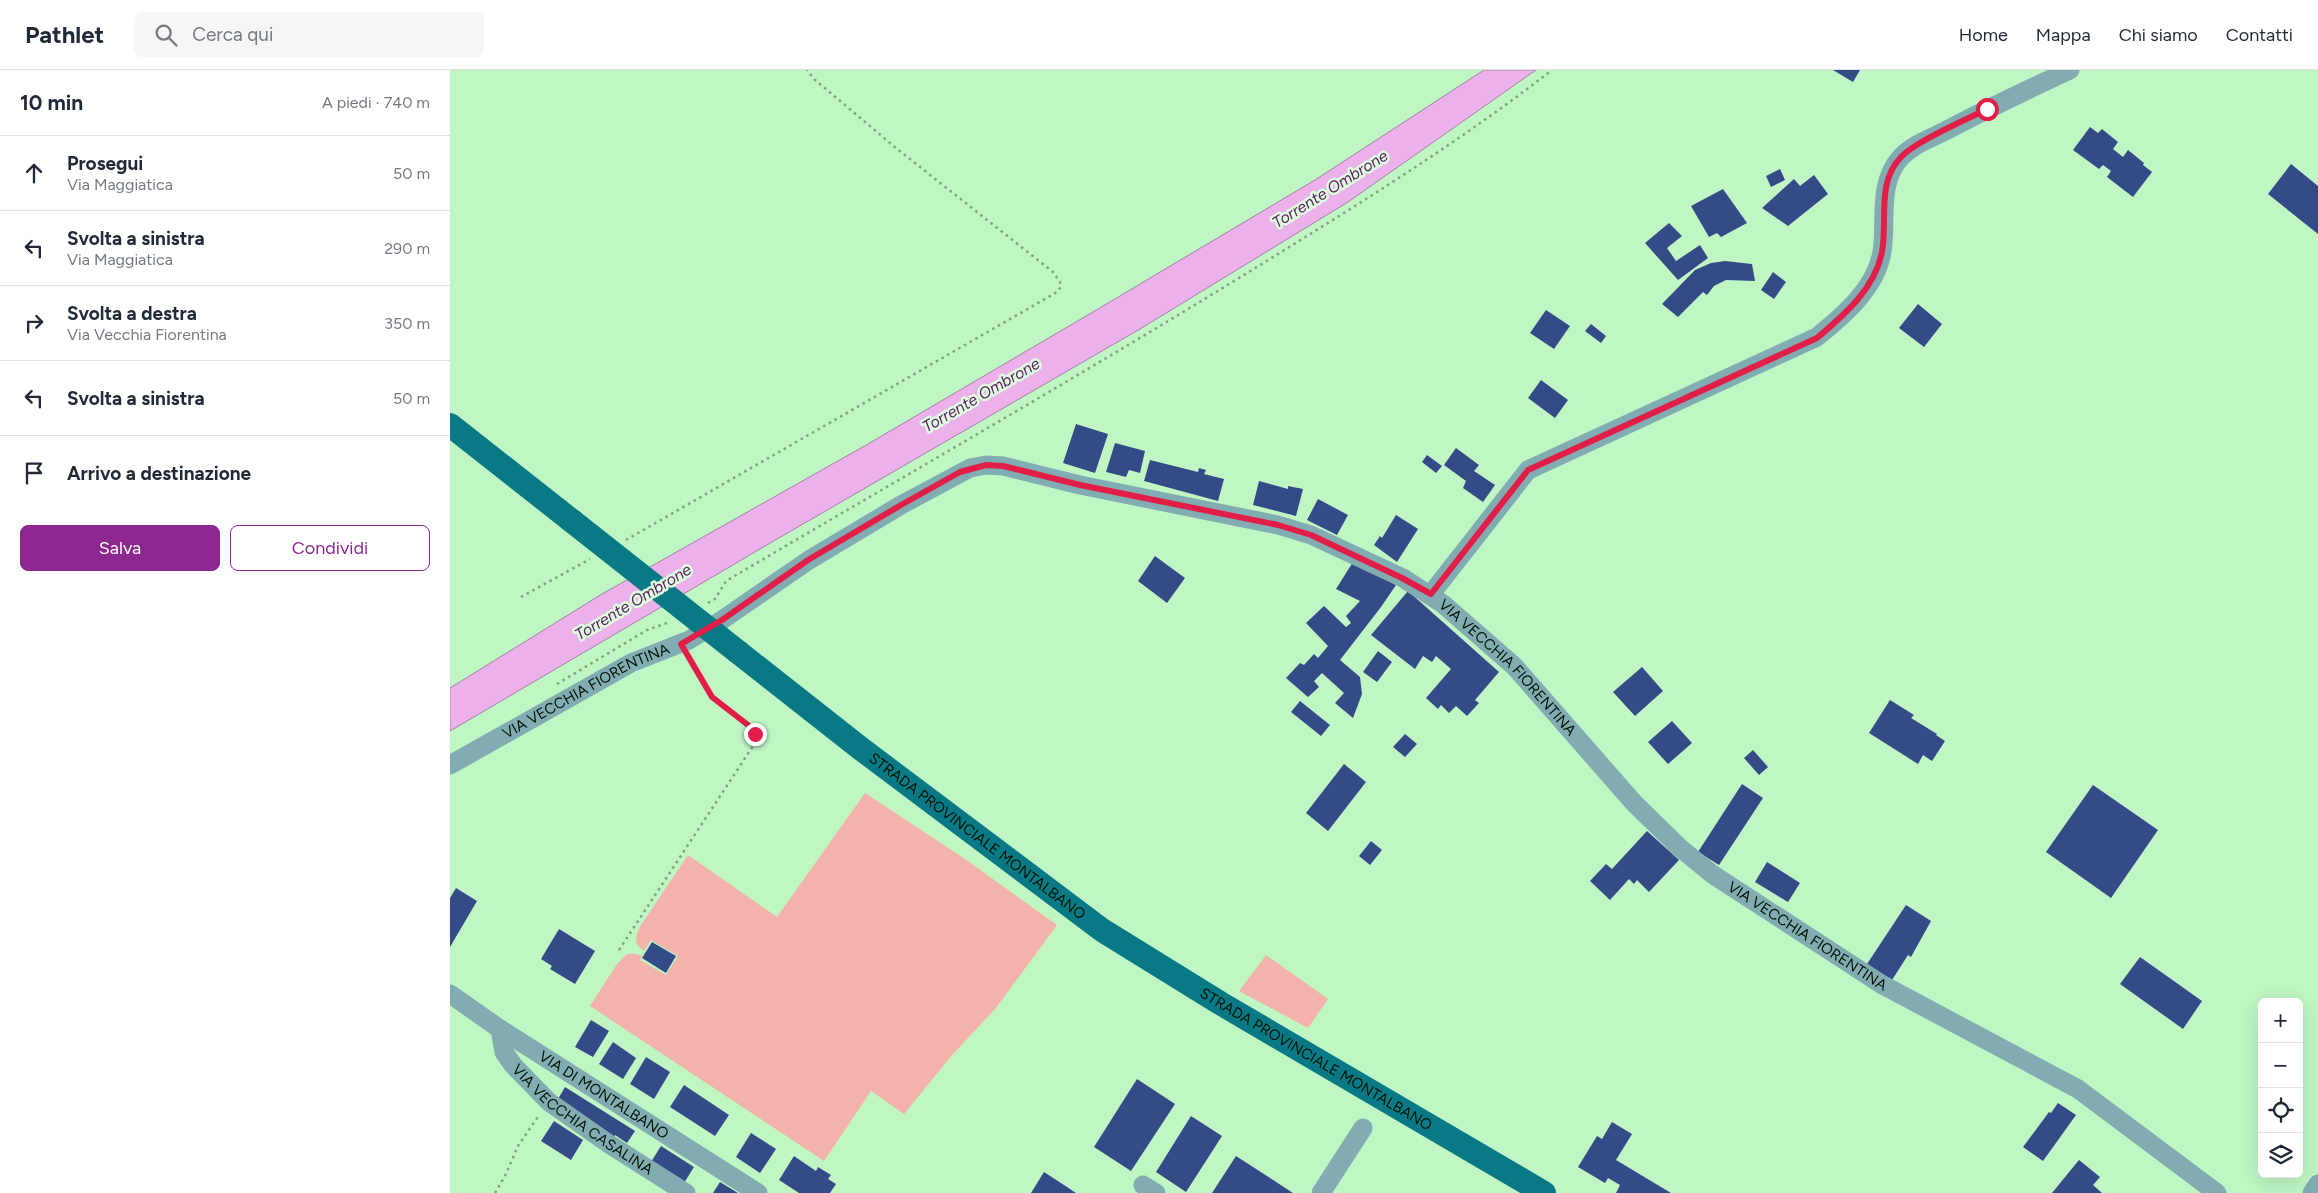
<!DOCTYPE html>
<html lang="it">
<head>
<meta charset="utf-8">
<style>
	:root { --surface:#fff; --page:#f6f6f7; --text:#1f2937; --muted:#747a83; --line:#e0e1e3; --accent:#8c288f }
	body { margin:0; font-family:Figtree,sans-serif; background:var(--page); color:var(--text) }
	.controls { position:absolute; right:15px; bottom:15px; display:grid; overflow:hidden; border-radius:8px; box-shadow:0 5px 20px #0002 }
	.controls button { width:45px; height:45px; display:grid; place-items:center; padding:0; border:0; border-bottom:1px solid var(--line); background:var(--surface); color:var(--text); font:25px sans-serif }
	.stop { position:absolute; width:15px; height:15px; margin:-11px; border:4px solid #e11d48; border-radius:50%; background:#fff }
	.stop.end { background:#e11d48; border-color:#fff; box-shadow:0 1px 5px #0008 }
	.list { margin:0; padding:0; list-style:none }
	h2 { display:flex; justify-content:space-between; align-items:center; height:65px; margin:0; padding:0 20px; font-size:21px }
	h2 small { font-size:16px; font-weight:400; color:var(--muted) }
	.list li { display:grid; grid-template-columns:32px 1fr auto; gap:15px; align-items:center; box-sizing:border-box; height:75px; padding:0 20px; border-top:1px solid var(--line) }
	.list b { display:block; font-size:19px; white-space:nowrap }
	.list p { margin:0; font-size:16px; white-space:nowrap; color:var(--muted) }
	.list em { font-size:16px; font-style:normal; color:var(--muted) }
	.actions { display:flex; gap:10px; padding:15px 20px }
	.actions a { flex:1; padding:11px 0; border:1px solid var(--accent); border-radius:8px; text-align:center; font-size:18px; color:var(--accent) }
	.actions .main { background:var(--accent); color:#fff }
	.icon { flex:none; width:28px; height:28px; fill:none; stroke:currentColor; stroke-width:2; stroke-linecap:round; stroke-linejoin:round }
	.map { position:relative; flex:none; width:1868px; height:1123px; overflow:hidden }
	header { display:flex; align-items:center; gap:30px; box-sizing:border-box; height:70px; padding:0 25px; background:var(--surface); border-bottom:1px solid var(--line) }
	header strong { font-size:24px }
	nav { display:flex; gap:28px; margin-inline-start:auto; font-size:18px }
	.search { width:350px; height:45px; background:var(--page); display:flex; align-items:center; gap:12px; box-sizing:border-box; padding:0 18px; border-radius:8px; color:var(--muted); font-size:19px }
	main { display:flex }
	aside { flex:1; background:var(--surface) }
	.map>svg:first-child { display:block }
	.green { fill:#f3b3ab }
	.water { fill:#ecb0eb; stroke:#a681a5 }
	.building { fill:#354b88 }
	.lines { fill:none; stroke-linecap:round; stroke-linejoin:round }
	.path { stroke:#7ba57f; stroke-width:2.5; stroke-dasharray:2.5 4; stroke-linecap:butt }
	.minor { stroke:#81acb2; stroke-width:19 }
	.major { stroke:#097a85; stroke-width:24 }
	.major-bridge { stroke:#097a85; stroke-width:24 }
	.route { stroke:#e11d48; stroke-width:6 }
	.labels { text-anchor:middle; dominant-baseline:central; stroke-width:5; stroke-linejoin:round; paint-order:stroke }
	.street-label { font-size:15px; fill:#011303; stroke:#dcfdde }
	.water-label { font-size:16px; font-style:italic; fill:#601a61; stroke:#dcfdde }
</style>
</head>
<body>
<header>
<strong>Pathlet</strong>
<div class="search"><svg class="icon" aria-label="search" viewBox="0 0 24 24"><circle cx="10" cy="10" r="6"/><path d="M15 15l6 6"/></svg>Cerca qui</div>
<nav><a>Home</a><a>Mappa</a><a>Chi siamo</a><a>Contatti</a></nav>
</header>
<main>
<aside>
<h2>10 min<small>A piedi · 740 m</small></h2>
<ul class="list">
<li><svg class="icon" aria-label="ahead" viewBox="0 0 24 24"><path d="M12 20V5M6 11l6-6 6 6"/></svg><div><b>Prosegui</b><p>Via Maggiatica</p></div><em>50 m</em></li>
<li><svg class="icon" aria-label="left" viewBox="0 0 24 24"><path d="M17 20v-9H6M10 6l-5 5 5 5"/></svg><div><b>Svolta a sinistra</b><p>Via Maggiatica</p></div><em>290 m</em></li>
<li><svg class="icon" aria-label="right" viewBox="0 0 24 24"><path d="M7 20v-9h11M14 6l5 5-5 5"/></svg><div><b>Svolta a destra</b><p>Via Vecchia Fiorentina</p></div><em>350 m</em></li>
<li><svg class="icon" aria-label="left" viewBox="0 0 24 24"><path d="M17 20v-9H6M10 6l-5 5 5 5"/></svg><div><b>Svolta a sinistra</b></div><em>50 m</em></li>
<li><svg class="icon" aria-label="arrive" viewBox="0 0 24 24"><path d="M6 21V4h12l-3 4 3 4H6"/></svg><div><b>Arrivo a destinazione</b></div></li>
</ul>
<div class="actions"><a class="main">Salva</a><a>Condividi</a></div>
</aside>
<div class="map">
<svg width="1868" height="1123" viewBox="0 0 1868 1123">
	<rect width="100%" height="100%" fill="#bff6c4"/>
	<path class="green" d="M415 723 512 787 607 855 546 938 503 984 454 1044 421 1021 374 1091 140 936 167 894 177 884H186L192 886 190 890 216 905 228 886 201 870 194 881C183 874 185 866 191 855L238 785 327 847Z
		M816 885 878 929 858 958 789 921Z"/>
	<path class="water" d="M1034 0H1086L898 132 690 259 322 472 0 661V618L152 524 418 374 648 239 865 110Z"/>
	<path class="building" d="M1383 0H1410L1403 12Z
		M1640 57 1648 63 1652 59 1668 72 1663 79 1673 87 1678 80 1694 93 1693 95 1702 102 1683 127 1657 107 1661 101 1653 95 1649 99 1623 80Z
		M1841 94 1868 116V164L1818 124Z
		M1330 99 1335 110 1321 117 1316 106Z
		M1364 105 1378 124 1338 156 1312 138 1344 109 1350 116Z
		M1273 119 1297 153 1271 167 1267 163 1259 167 1241 136Z
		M1219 153 1232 166 1217 178 1226 191 1250 175 1258 188 1228 210 1195 173Z
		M1275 191 1302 194 1305 211 1276 210 1264 216 1257 225 1253 222 1228 247 1212 234 1245 200 1261 193Z
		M1323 202 1336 212 1324 229 1311 220Z
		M1468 234 1492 254 1474 277 1449 258Z
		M1096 240 1120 256 1104 279 1080 263Z
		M1141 254 1156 266 1151 273 1135 261Z
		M1091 310 1118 330 1105 348 1078 328Z
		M626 354 658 364 645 403 613 393Z
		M665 373 695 381 690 403 679 400 676 407 656 402Z
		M1006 378 1029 395 1024 401 1045 415 1033 432 1013 418 1016 411 994 395Z
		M977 385 992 396 986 403 972 392Z
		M700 390 748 402 749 398 756 400 754 404 774 409 768 431 694 411Z
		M809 411 838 419V416L853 419 846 446 803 435Z
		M868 429 898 445 887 465 857 450Z
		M946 445 968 459 947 492 924 475 930 466 932 468Z
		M705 486 735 508 717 533 688 511Z
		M903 492 946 515 931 537 890 590 910 607 912 624 903 648 885 633 894 623 872 603 864 611 869 617 858 627 836 608 850 593 854 595 864 584 868 588 878 576 856 553 874 536 896 557 901 553 896 546 910 531 886 519Z
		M958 521 1049 602 1025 630 1029 633 1017 646 1006 636 999 643 991 635 988 639 976 628 1001 599 986 586 982 592 973 586 965 599 921 565Z
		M928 581 942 592 927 612 913 602Z
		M1192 597 1213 621 1185 646 1163 622Z
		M1440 630 1464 645 1461 648 1487 664 1486 665 1495 671 1482 691 1473 685 1468 694 1419 663Z
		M850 631 880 655 871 666 841 642Z
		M1222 651 1242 673 1218 694 1198 672Z
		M955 664 967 674 955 687 943 677Z
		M1303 680 1318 697 1309 705 1294 688Z
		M894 694 916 712 878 761 856 743Z
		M1292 714 1313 728 1269 795 1248 782Z
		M1643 715 1708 760 1661 828 1596 782Z
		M1197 761 1229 790 1199 822 1187 810 1184 814 1179 809 1160 830 1140 811 1156 794 1162 799Z
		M921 771 932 780 920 795 909 786Z
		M1317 792 1350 813 1338 832 1305 812Z
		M6 818 27 831 0 877V828Z
		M1456 835 1481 851 1461 887 1458 885 1442 910 1417 894Z
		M109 859 145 881 125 914 100 899 102 896 91 889Z
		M202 872 226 886 216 903 192 888Z
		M1690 887 1752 931 1733 959 1670 914Z
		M141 950 159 961 143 987 125 977Z
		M163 972 186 988 173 1009 149 994Z
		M196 987 220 1002 204 1029 180 1014Z
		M687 1009 725 1034 681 1101 644 1077Z
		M234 1015 279 1045 265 1066 220 1037Z
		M115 1017 185 1061 177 1073 165 1065 164 1067 108 1029Z
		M1608 1033 1626 1045 1593 1091 1573 1077 1599 1042 1601 1043Z
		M741 1046 772 1066 736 1122 706 1102Z
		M104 1051 133 1070 121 1090 91 1071Z
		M1162 1052 1182 1064 1166 1090 1221 1123H1166L1170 1115 1158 1108 1155 1113 1128 1097 1147 1066 1152 1069Z
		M301 1063 326 1079 310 1103 286 1087Z
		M211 1076 244 1097 234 1113 201 1092Z
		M344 1086 366 1101 368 1097 381 1105 378 1109 386 1114 380 1123H349L329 1110Z
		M786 1086 843 1123H762Z
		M1629 1090 1650 1107 1643 1115 1652 1123H1602Z
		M594 1102 617 1117 626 1123H581Z
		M270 1112 288 1123H263Z"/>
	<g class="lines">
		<path class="path" d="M176 470 607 222 611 217 610 212 603 202 446 78 364 9 357 0
			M71 527 140 489
			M258 533 265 529 276 511C451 408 628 307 802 200 904 137 1007 74 1102 0
			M107 614 197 560 220 552
			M169 880 305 673 302 659 262 627 239 589
			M45 1123 55 1106 68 1076 89 1045"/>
		<g class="minor">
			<path d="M981 524 1078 400 1367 267C1394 245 1426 218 1432 182 1437 150 1427 113 1451 87 1463 74 1482 68 1497 60 1537 39 1579 19 1620 0"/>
			<path id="s1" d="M0 695 181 593 239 570 272 550 359 490 451 435 520 398 536 395 553 396 630 415 828 455 861 465 953 508 993 534 1064 596 1184 733 1229 777 1262 804 1431 914 1628 1019 1767 1123"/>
			<path id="s2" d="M0 924 50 959 308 1123"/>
			<path id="s3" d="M50 959 54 982 63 995 99 1032 159 1074 236 1123"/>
			<path d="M693 1115 706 1123"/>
			<path d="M871 1123 913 1058"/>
			<path d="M1862 1123 1868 1114"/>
		</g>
		<g class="major">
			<path d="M0 355 122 451"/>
			<path id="s4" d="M288 582 410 678 652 860 770 933 1094 1123"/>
		</g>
		<path class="major-bridge" d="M122 451 288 582"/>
	</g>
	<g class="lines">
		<path class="route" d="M305 664 298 655 262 627 231 574 272 550 358 490 451 435 510 402 536 395 553 396 630 415 828 455 861 465 952 508 981 524 1078 400 1367 268C1394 245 1425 219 1432 182 1438 150 1426 113 1451 87 1466 71 1516 50 1537 39"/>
	</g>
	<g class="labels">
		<g class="street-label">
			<text stroke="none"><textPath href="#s1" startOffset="1189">VIA VECCHIA FIORENTINA</textPath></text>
			<text stroke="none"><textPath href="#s1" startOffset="155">VIA VECCHIA FIORENTINA</textPath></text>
			<text stroke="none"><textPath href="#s4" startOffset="302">STRADA PROVINCIALE MONTALBANO</textPath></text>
			<text stroke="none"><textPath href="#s1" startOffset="1594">VIA VECCHIA FIORENTINA</textPath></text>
			<text stroke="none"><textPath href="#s4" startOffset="708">STRADA PROVINCIALE MONTALBANO</textPath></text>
			<text stroke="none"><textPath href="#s2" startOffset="184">VIA DI MONTALBANO</textPath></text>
			<text stroke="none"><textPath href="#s3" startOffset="128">VIA VECCHIA CASALINA</textPath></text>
		</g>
		<g class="water-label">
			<text transform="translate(880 119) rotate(-32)">Torrente Ombrone</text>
			<text transform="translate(531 325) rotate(-30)">Torrente Ombrone</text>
			<text transform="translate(183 532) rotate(-31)">Torrente Ombrone</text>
		</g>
	</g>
</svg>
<div class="controls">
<button>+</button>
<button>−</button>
<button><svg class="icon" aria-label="locate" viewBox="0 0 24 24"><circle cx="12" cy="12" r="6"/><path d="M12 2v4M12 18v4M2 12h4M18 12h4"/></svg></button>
<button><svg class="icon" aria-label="layers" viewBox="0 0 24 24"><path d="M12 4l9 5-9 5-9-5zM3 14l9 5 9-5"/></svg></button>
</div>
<div class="stop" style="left:1537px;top:39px"></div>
<div class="stop end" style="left:305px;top:664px"></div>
</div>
</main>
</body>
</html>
